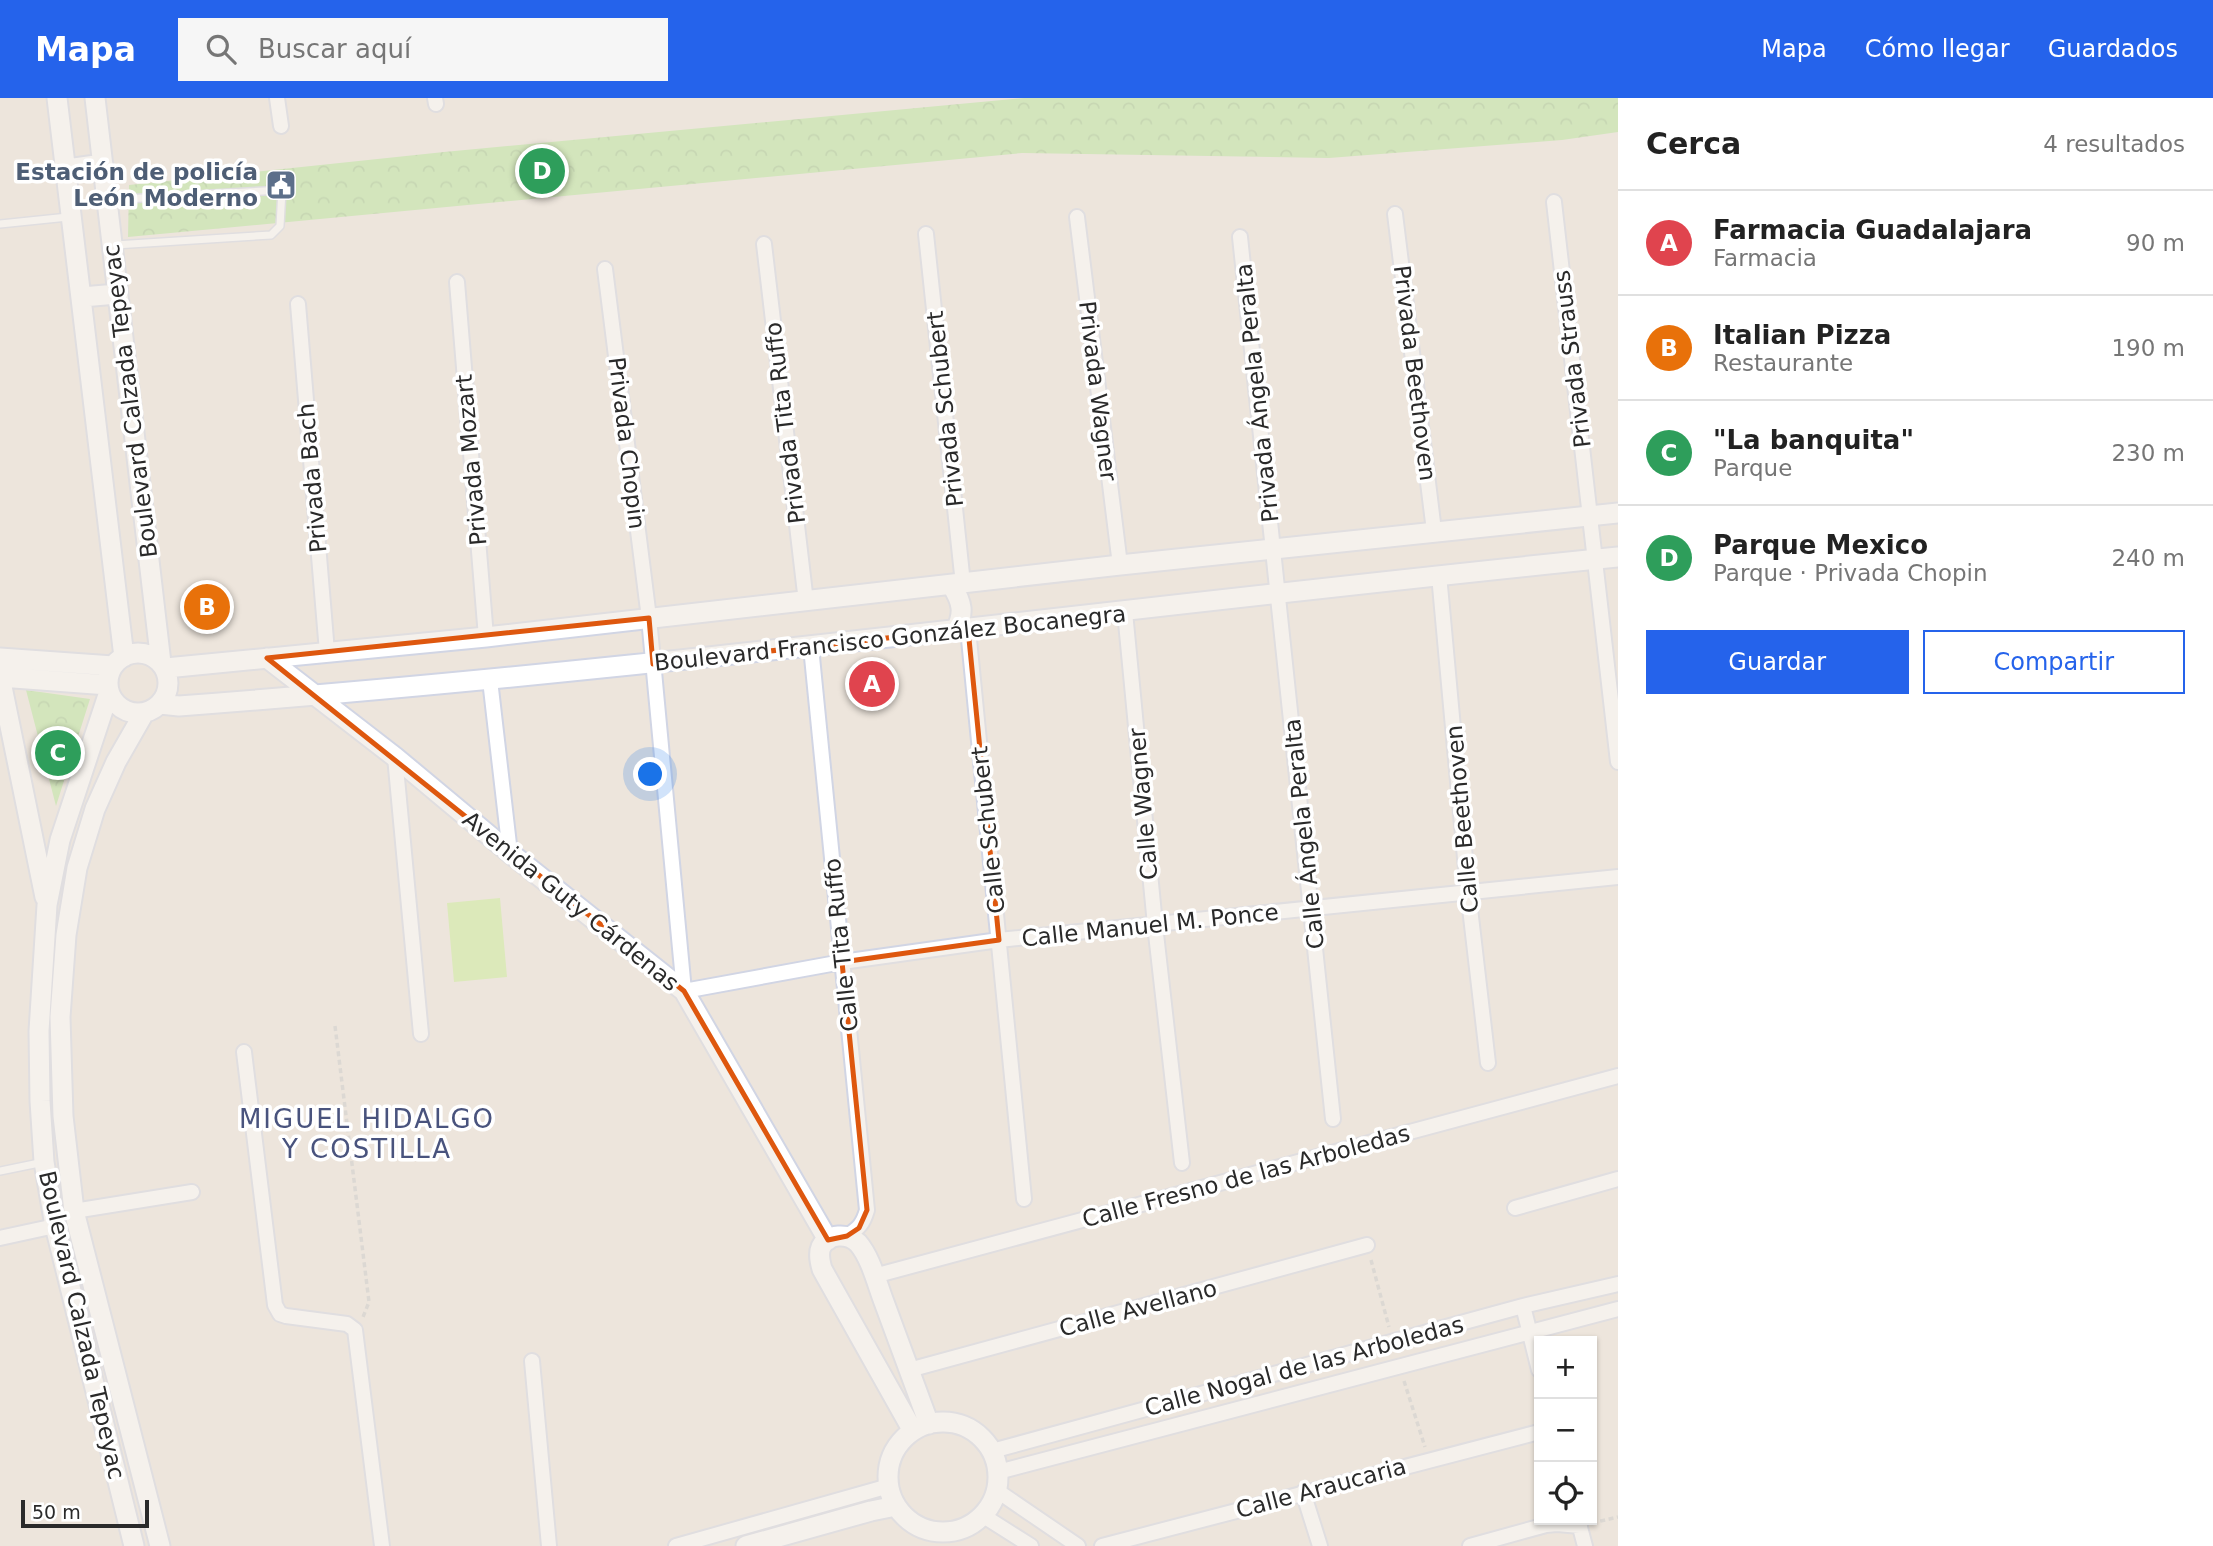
<!DOCTYPE html>
<html lang="es">
<head>
<meta charset="utf-8">
<style>
	:root { --surface:#fff; --page:#f6f6f6; --text:#222; --muted:#767676; --line:#e0e0e0; --accent:#2563eb }
	body { margin:0; font-family:"DejaVu Sans",sans-serif; background:var(--page); color:var(--text) }
	.controls { position:absolute; right:21px; bottom:21px; display:grid; overflow:hidden; border-radius:0px; box-shadow:0 2px 5px #0004 }
	.controls button { width:63px; height:63px; display:grid; place-items:center; padding:0; border:0; border-bottom:2px solid var(--line); background:var(--surface); color:var(--text); font:35px sans-serif }
	.scale { position:absolute; left:21px; bottom:18px; width:128px; box-sizing:border-box; padding-left:7px; border:4px solid #2a2a2a; border-top:0; font-size:19px; line-height:24px; white-space:nowrap; color:#2a2a2a; -webkit-text-stroke:5px #fff; paint-order:stroke }
	.you { position:absolute; left:651px; top:677px; width:24px; height:24px; margin:-18px; border:5px solid #fff; border-radius:50%; background:#1a73e8; box-shadow:0 0 0 10px #1a73e833 }
	.badge { display:grid; place-items:center; width:46px; height:46px; border-radius:50%; background:var(--accent); color:#fff; font-size:23px; font-weight:700 }
	.pin { position:absolute; translate:-50% -50%; border:4px solid #fff; box-shadow:0 2px 7px #0006 }
	.list { margin:0; padding:0; list-style:none }
	h2 { display:flex; justify-content:space-between; align-items:center; height:91px; margin:0; padding:0 28px; font-size:30px }
	h2 small { font-size:23px; font-weight:400; color:var(--muted) }
	.list li { display:grid; grid-template-columns:46px 1fr auto; gap:21px; align-items:center; box-sizing:border-box; height:105px; padding:0 28px; border-top:2px solid var(--line) }
	.list b { display:block; font-size:26px; white-space:nowrap }
	.list p { margin:0; font-size:23px; white-space:nowrap; color:var(--muted) }
	.list em { font-size:23px; font-style:normal; color:var(--muted) }
	.actions { display:flex; gap:14px; padding:21px 28px }
	.actions a { flex:1; padding:16px 0; border:2px solid var(--accent); border-radius:0px; text-align:center; font-size:24px; color:var(--accent) }
	.actions .main { background:var(--accent); color:#fff }
	.icon { flex:none; width:38px; height:38px; fill:none; stroke:currentColor; stroke-width:2; stroke-linecap:round; stroke-linejoin:round }
	.map { position:relative; flex:none; width:1618px; height:1448px; overflow:hidden }
	header { display:flex; align-items:center; gap:42px; box-sizing:border-box; height:98px; padding:0 35px; background:var(--accent); color:#fff }
	header strong { font-size:33px }
	nav { display:flex; gap:38px; margin-inline-start:auto; font-size:24px }
	.search { width:490px; height:63px; background:var(--page); display:flex; align-items:center; gap:18px; box-sizing:border-box; padding:0 24px; border-radius:0px; color:var(--muted); font-size:26px }
	main { display:flex }
	aside { flex:1; background:var(--surface) }
	.map>svg:first-child { display:block }
	.park { fill:url(#park-crowns) }
	.pitch { fill:#c8ed91 }
	.lines { fill:none; stroke-linecap:round; stroke-linejoin:round }
	.lane-casing { stroke:#d1d5e4; stroke-width:10 }
	.street-casing { stroke:#d1d5e4; stroke-width:18 }
	.secondary-casing { stroke:#d1d5e4; stroke-width:23 }
	.path { stroke:#c8c8c8; stroke-width:3.5; stroke-dasharray:5 3.5; stroke-linecap:butt }
	.lane { stroke:#fff; stroke-width:7 }
	.street { stroke:#fff; stroke-width:14 }
	.secondary { stroke:#fff; stroke-width:19 }
	.marked { fill:none; stroke:#de570e; stroke-width:5; stroke-linejoin:round }
	.labels { text-anchor:middle; dominant-baseline:central; stroke-width:7; stroke-linejoin:round; paint-order:stroke }
	.service-label { font-size:23px; font-weight:bold; fill:#4e5e75; stroke:#fff; text-anchor:end }
	.street-label { font-size:23px; fill:#2a2a2a; stroke:#fff }
	.quarter-label { font-size:26px; letter-spacing:2px; fill:#49537d; stroke:#fff }
</style>
</head>
<body>
<header>
<strong>Mapa</strong>
<div class="search"><svg class="icon" aria-label="search" viewBox="0 0 24 24"><circle cx="10" cy="10" r="6"/><path d="M15 15l6 6"/></svg>Buscar aquí</div>
<nav><a>Mapa</a><a>Cómo llegar</a><a>Guardados</a></nav>
</header>
<main>
<div class="map">
<svg width="1618" height="1448" viewBox="0 0 1618 1448">
	<defs>
		<pattern id="park-crowns" width="20" height="18" patternUnits="userSpaceOnUse" patternTransform="scale(1.75)"><rect width="20" height="18" fill="#b3e596"/><path d="M2 6a3 3 0 1 1 6 0M12 15a3 3 0 1 1 6 0" fill="none" stroke="#9ac581"/></pattern>
	</defs>
	<rect width="100%" height="100%" fill="#ede5dc"/>
	<path class="park" d="M1024 0H1618V34L1562 42 1329 60 1022 55 128 139 129 87 444 54Z
		M26 592 90 601 56 708Z"/>
	<path class="pitch" d="M500 800 507 879 454 884 447 805Z"/>
	<g class="lines">
		<g class="lane-casing">
			<path id="lane" d="M108 102 282 92 280 128 271 137 115 147
				M0 126 68 119
				M0 1073 44 1064"/>
		</g>
		<g class="street-casing">
			<path id="street" d="M277 0 281 28
				M435 0 436 6
				M1554 104 1618 664
				M1395 116 1434 433
				M1077 119 1120 467
				M926 136 963 486
				M1240 139 1333 1021
				M764 146 806 504
				M605 171 649 520 684 893 842 864 999 842 1618 779
				M457 184 486 539
				M298 206 327 554
				M1439 477 1468 793 1488 965
				M1125 514 1155 827 1182 1065
				M968 531 1024 1101
				M811 549 867 1112C863 1126 859 1130 847 1138
				M490 582 510 755
				M395 659 421 936
				M244 954 275 1207 280 1216 286 1218 347 1226 355 1232 382 1448
				M1515 1110 1618 1081
				M74 1113 192 1094
				M0 1140 55 1128
				M874 1178 1618 978
				M1523 1208 1539 1272
				M532 1263 549 1448
				M909 1272 1367 1147
				M992 1353 1523 1208 1618 1186
				M998 1374 1618 1211
				M996 1392 1078 1448
				M1303 1394 1320 1448
				M982 1417 1031 1448
				M1578 1422 1585 1448
				M676 1448 889 1388
				M1102 1448 1539 1334
				M1470 1448 1546 1427 1557 1426 1580 1428"/>
		</g>
		<g class="secondary-casing">
			<path id="secondary" d="M57 0 124 559
				M95 0 161 565
				M67 71 103 66
				M82 199 117 196
				M952 488C962 504 965 515 955 533
				M108 585a30 30 0 1 1 60 0a30 30 0 1 1-60 0Z
				M0 560 113 568
				M267 560 395 659 510 755 684 893 828 1142
				M166 570 486 539 1120 467 1618 415
				M109 594 60 742 47 807 39 933 40 1003 44 1064 55 1128 134 1448
				M160 606 179 608C660 572 1138 507 1618 459
				M144 615 116 664 95 711 77 770 66 837 60 919 63 1018 74 1113 160 1448
				M45 799 0 579 108 587
				M888 1379a55 55 0 1 1 110 0a55 55 0 1 1-110 0Z
				M913 1333 822 1171C820 1164 818 1156 821 1149 828 1135 848 1135 858 1145 871 1160 877 1186 884 1204 899 1245 914 1285 929 1326
				M746 1448 871 1413 896 1408"/>
		</g>
		<path class="path" d="M335 928 369 1204 363 1219
			M1371 1162 1389 1229
			M1404 1283 1425 1349
			M1592 1425 1618 1419"/>
		<use href="#lane" class="lane"/>
		<use href="#street" class="street"/>
		<use href="#secondary" class="secondary"/>
	</g>
	<path d="M0 0H1618V1448H0ZM649 520 653 566 968 531 999 842 842 864 867 1112 859 1130 847 1138 828 1142 684 893 267 560Z" fill="#ede5dc" fill-opacity=".55" fill-rule="evenodd"/>
	<path class="marked" d="M649 520 653 566 968 531 999 842 842 864 867 1112 859 1130 847 1138 828 1142 684 893 267 560Z"/>
	<defs>
		<g id="civic-square" transform="scale(1.575)"><rect x="-9" y="-9" width="18" height="18" rx="4" fill="#5c6f8a" stroke="#fff"/><path d="M-.6-6.5H3V-4.5H.6V-3L4-1V1h2V6H-6V1h2V-1L-.6-3ZM-1.2 2.5V6h2.4V2.5Z" fill="#fff"/></g>
	</defs>
	<g fill-rule="evenodd">
		<use href="#civic-square" x="281" y="87"/>
	</g>
	<g class="labels">
		<g class="service-label">
			<text x="258" y="74">Estación de policía<tspan x="258" dy="26">León Moderno</tspan></text>
		</g>
		<g class="street-label">
			<text transform="translate(1572 261) rotate(-97)">Privada Strauss</text>
			<text transform="translate(1415 275) rotate(83)">Privada Beethoven</text>
			<text transform="translate(1098 293) rotate(83)">Privada Wagner</text>
			<text transform="translate(1257 295) rotate(-96)">Privada Ángela Peralta</text>
			<text transform="translate(130 303) rotate(-97)">Boulevard Calzada Tepeyac</text>
			<text transform="translate(945 311) rotate(-96)">Privada Schubert</text>
			<text transform="translate(785 325) rotate(-97)">Privada Tita Ruffo</text>
			<text transform="translate(627 345) rotate(83)">Privada Chopin</text>
			<text transform="translate(471 362) rotate(-95)">Privada Mozart</text>
			<text transform="translate(312 380) rotate(-95)">Privada Bach</text>
			<text transform="translate(890 540) rotate(-6)">Boulevard Francisco González Bocanegra</text>
			<text transform="translate(1143 706) rotate(-95)">Calle Wagner</text>
			<text transform="translate(1462 721) rotate(-95)">Calle Beethoven</text>
			<text transform="translate(988 732) rotate(-96)">Calle Schubert</text>
			<text transform="translate(1304 736) rotate(-96)">Calle Ángela Peralta</text>
			<text transform="translate(571 803) rotate(39)">Avenida Guty Cárdenas</text>
			<text transform="translate(1150 827) rotate(-6)">Calle Manuel M. Ponce</text>
			<text transform="translate(841 847) rotate(-96)">Calle Tita Ruffo</text>
			<text transform="translate(1246 1078) rotate(-15)">Calle Fresno de las Arboledas</text>
			<text transform="translate(1138 1210) rotate(-15)">Calle Avellano</text>
			<text transform="translate(82 1227) rotate(77)">Boulevard Calzada Tepeyac</text>
			<text transform="translate(1304 1268) rotate(-15)">Calle Nogal de las Arboledas</text>
			<text transform="translate(1321 1390) rotate(-15)">Calle Araucaria</text>
		</g>
		<g class="quarter-label">
			<text x="367" y="1021">MIGUEL HIDALGO<tspan x="367" dy="30">Y COSTILLA</tspan></text>
		</g>
	</g>
</svg>
<div class="controls">
<button>+</button>
<button>−</button>
<button><svg class="icon" aria-label="locate" viewBox="0 0 24 24"><circle cx="12" cy="12" r="6"/><path d="M12 2v4M12 18v4M2 12h4M18 12h4"/></svg></button>
</div>
<div class="scale">50 m</div>
<div class="you"></div>
<div class="pin badge" style="left:872px;top:586px;background:#e0444e">A</div>
<div class="pin badge" style="left:207px;top:509px;background:#e8710a">B</div>
<div class="pin badge" style="left:58px;top:655px;background:#2e9e5b">C</div>
<div class="pin badge" style="left:542px;top:73px;background:#2e9e5b">D</div>
</div>
<aside>
<h2>Cerca<small>4 resultados</small></h2>
<ul class="list">
<li><span class="badge" style="background:#e0444e">A</span><div><b>Farmacia Guadalajara</b><p>Farmacia</p></div><em>90 m</em></li>
<li><span class="badge" style="background:#e8710a">B</span><div><b>Italian Pizza</b><p>Restaurante</p></div><em>190 m</em></li>
<li><span class="badge" style="background:#2e9e5b">C</span><div><b>&quot;La banquita&quot;</b><p>Parque</p></div><em>230 m</em></li>
<li><span class="badge" style="background:#2e9e5b">D</span><div><b>Parque Mexico</b><p>Parque · Privada Chopin</p></div><em>240 m</em></li>
</ul>
<div class="actions"><a class="main">Guardar</a><a>Compartir</a></div>
</aside>
</main>
</body>
</html>
